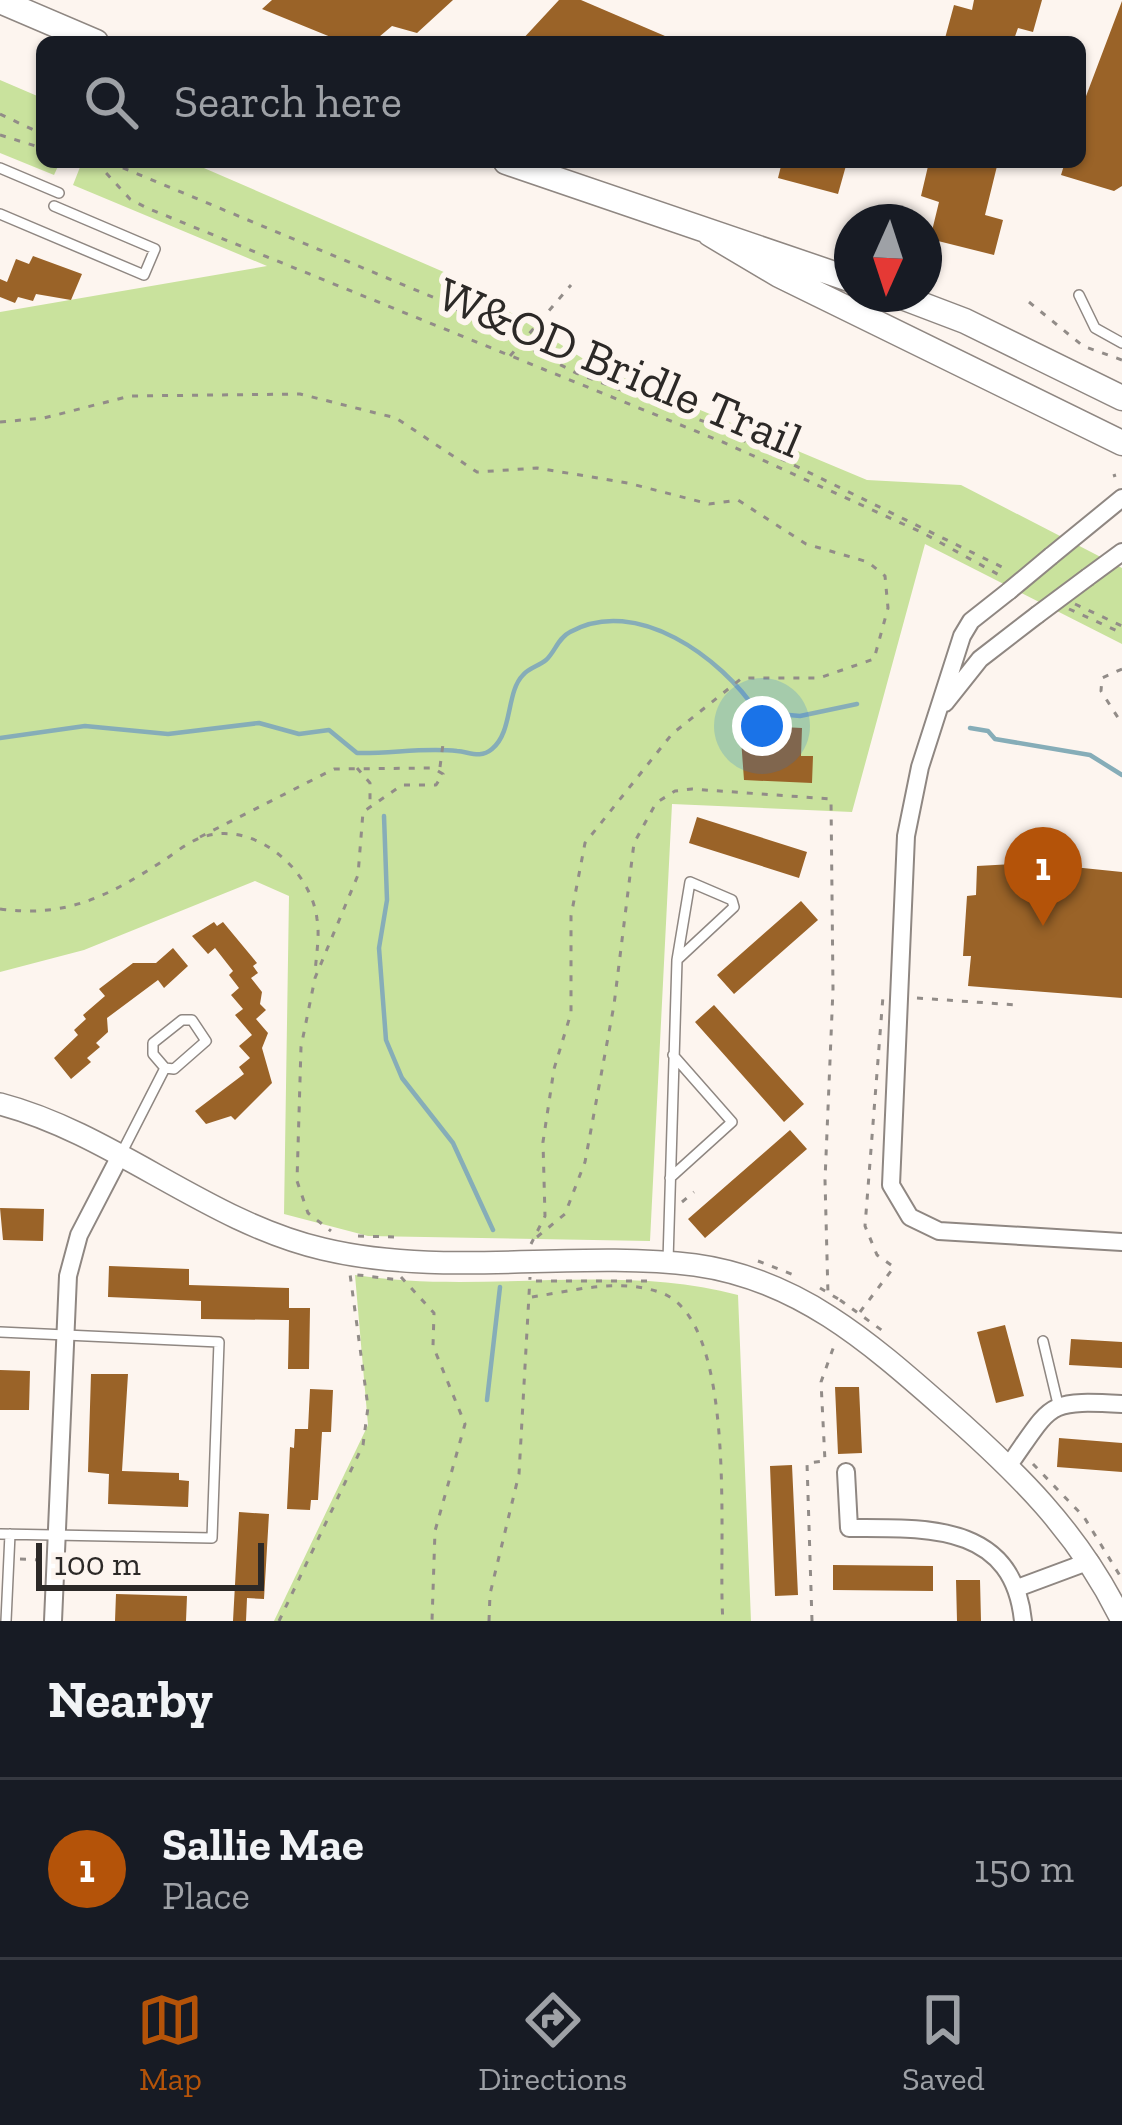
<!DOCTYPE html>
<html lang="en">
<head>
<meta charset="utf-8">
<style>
	:root { --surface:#171b24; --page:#20242c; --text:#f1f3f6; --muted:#9ea1a6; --line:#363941; --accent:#b45309 }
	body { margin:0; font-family:"Zilla Slab",serif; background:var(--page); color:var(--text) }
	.compass { position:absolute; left:834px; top:204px; width:108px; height:108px; border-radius:50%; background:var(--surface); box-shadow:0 3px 9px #0004; rotate:183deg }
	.scale { position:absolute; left:36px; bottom:30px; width:228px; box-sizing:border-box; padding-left:12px; border:6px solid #2c2927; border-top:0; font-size:33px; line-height:42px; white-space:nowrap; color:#2c2927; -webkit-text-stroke:9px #fdf5ef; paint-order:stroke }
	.you { position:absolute; left:762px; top:726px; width:42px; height:42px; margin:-30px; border:9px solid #fff; border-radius:50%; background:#1a73e8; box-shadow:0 0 0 18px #1a73e833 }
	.badge { display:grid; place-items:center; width:78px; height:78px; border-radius:50%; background:var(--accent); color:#fff; font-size:39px; font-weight:700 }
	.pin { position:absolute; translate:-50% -99px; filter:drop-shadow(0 3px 6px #0008) }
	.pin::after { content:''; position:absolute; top:63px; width:42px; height:36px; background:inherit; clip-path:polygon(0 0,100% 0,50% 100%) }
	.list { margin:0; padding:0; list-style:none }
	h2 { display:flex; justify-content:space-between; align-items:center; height:156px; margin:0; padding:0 48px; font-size:51px }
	h2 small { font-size:39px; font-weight:400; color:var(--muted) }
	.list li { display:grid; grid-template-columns:78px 1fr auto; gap:36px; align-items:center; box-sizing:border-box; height:180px; padding:0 48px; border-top:3px solid var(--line) }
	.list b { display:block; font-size:45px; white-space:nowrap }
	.list p { margin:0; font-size:39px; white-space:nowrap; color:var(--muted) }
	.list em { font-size:39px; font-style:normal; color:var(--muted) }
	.icon { flex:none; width:66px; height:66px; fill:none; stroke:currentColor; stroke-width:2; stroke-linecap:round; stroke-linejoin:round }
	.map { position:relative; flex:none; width:1122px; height:1621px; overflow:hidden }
	.search { position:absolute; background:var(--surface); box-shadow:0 3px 9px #0004; left:36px; right:36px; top:36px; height:132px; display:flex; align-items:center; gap:30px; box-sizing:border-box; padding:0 42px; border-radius:18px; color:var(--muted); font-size:45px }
	.sheet { height:336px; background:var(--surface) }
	nav { display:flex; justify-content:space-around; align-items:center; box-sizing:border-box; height:168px; border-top:3px solid var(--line); background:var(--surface); font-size:33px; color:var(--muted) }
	nav a { display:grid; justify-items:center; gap:6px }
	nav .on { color:var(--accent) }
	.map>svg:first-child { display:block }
	.green { fill:#c9e29d }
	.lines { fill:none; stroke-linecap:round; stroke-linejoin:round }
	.stream { stroke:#86adb8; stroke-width:4.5 }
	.building { fill:#9a6328 }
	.service-casing { stroke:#8f8782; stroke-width:12 }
	.minor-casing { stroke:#8f8782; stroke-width:20 }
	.tertiary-casing { stroke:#8f8782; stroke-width:24 }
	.secondary-casing { stroke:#8f8782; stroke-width:27 }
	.path { stroke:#928c88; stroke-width:3; stroke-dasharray:6 9; stroke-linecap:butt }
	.service { stroke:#fff; stroke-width:9 }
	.minor { stroke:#fff; stroke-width:16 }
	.tertiary { stroke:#fff; stroke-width:21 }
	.secondary { stroke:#fff; stroke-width:24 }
	.minor-bridge-casing { stroke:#8f8782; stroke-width:20; stroke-linecap:butt }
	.path-bridge { stroke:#928c88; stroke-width:3; stroke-dasharray:6 9; stroke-linecap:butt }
	.minor-bridge { stroke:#fff; stroke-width:16 }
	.labels { text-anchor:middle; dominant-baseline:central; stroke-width:12; stroke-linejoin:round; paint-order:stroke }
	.street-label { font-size:48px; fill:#2c2927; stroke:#fdf5ef }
</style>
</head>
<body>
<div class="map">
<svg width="1122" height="1621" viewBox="0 0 1122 1621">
	<rect width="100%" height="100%" fill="#fdf5ef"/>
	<path class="green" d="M0 80 42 98V162H60L54 175 0 153Z
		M82 162H190L453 276 593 365 867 480 961 485 1122 568V644L925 544 852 812 672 804 650 1241 368 1236 284 1214 289 896 255 881 84 950 0 972V312L267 266 73 185Z
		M355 1275C482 1295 614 1262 738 1295L751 1621H274L368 1425Z"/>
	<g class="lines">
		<path class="stream" d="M970 728 988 731 995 739 1090 755 1122 775
			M0 738 85 726 168 734 259 723 299 734 329 730 357 753C390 754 424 747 457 751 470 752 480 759 492 749 513 732 506 692 523 675 529 668 539 666 546 660 555 652 558 638 570 632 636 595 722 658 757 712L800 716 857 704
			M384 816 387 900 379 948 386 1040 402 1078 453 1143 493 1230
			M487 1400 500 1287"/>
	</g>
	<path class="building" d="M272 0H453L417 33 392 26 373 42H343L262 9Z
		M559 0H581L679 42H520Z
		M974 0H1042L1033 32 1018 28 1013 42H944L954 5 972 10Z
		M1122 1V186L1114 191 1061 175 1065 162H1080V112Z
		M782 162H847L838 194 778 178Z
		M929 162H998L985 215 1003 220 994 255 930 239 939 202 921 196Z
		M33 256 82 274 71 300 36 294 33 301 18 297 15 303 0 297V279L7 282 16 259 29 264Z
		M740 725 802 728 801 756H813L812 783 744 780Z
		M697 817 807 852 799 878 689 843Z
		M1034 863 1122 872V998L968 986 971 956H963L967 896 976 895 977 866Z
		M801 901 818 920 734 994 717 975Z
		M214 922 217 926 223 922 257 963 253 966 258 973 251 978 262 992 260 1004 266 1010 256 1019 268 1033 262 1048 272 1083 235 1120 231 1116 206 1124 195 1111 244 1074 239 1067 250 1058 239 1046 252 1035 235 1015 243 1009 231 995 239 988 229 975 233 971 215 948 208 954 192 936Z
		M173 948 188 966 164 988 158 980 107 1018 108 1032 96 1043 100 1047 87 1058 91 1062 71 1079 54 1058 78 1035 74 1030 86 1019 83 1015 105 996 99 989 133 963H156Z
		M714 1005 804 1104 784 1122 695 1022Z
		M790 1130 807 1149 705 1238 688 1219Z
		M0 1208 44 1209 43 1241 3 1240Z
		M109 1266 189 1269V1285L289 1288V1308H310L309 1369H288L289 1320 201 1319V1301L108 1297Z
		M1005 1325 1024 1396 996 1403 977 1332Z
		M1071 1339 1122 1342V1368L1069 1365Z
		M0 1370 30 1371 29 1410H0Z
		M91 1374H128L122 1471 179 1473V1480L189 1481 188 1507 108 1504 109 1474 88 1472Z
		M835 1387H859L862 1453 838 1454Z
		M310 1389 333 1390 331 1432H322L318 1500H311L310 1510 287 1509 290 1447 294 1448 295 1429H308Z
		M1059 1438 1122 1443V1472L1057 1467Z
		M792 1465 798 1595 775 1596 770 1466Z
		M239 1512 269 1514 264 1599 247 1598 246 1621H233Z
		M833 1565 933 1566V1591L833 1590Z
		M956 1580H980L981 1621H957Z
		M116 1594 187 1596 186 1621H115Z"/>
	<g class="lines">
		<g class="service-casing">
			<path id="service" d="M0 168 59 193
				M0 214 144 275 155 249 54 206
				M1079 295 1095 328 1122 343
				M120 1156 165 1068 174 1069 206 1041 192 1020H182L153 1043V1054L165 1068
				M670 1178 732 1122 673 1055
				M668 1261 677 960 690 882 732 900 734 907 677 960
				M0 1332 219 1342 212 1538 0 1534
				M1043 1341 1058 1404
				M6 1621 10 1534"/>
		</g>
		<g class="minor-casing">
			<path id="minor" d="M1051 556 1122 498
				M1088 577 1122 552
				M1009 591 971 621 962 636 920 767 906 836 891 1185 910 1217 939 1231 1122 1242
				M945 703 980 659 1037 615
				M1009 1465C1053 1403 1045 1400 1122 1404
				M846 1472 849 1528C927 1528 1013 1523 1023 1621
				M1020 1587 1090 1561
				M53 1621 68 1276 79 1235 120 1156"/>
		</g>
		<g class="tertiary-casing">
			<path id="tertiary" d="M0 1104C114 1134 207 1222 323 1249 444 1278 572 1250 695 1265 797 1279 868 1341 943 1407 1016 1471 1079 1532 1122 1621"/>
		</g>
		<g class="secondary-casing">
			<path id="secondary" d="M0 1 96 42
				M506 162 852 280
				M710 234 779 275 1122 443
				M894 294 965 321 1122 398"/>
		</g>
		<path class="path" d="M0 114 42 134
			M0 135 42 148
			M96 162 130 199 147 208 725 443 923 533 1001 576
			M109 162 435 298 576 373 708 423 1008 570
			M1029 302 1083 346 1122 360
			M510 356 571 285
			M0 422 44 418 130 396 300 394 396 418 477 472 537 468 628 483 709 504 738 500 806 544 868 562 885 576 888 608 874 659 819 678H742L672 734 585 843 571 916V1013L554 1069 543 1142 545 1216 531 1244
			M1113 476 1116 475
			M1075 604 1122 626
			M1069 609 1122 633
			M1122 669 1102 678 1101 691 1122 724
			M440 767 443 744
			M357 768 370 783V801
			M200 837 334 769 433 768 443 774 436 785H402L363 812 358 875 315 978 301 1047 297 1181 308 1213 331 1231
			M0 909C67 918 108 896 163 861 175 853 189 841 203 837 254 820 311 869 317 919 320 936 316 956 315 974
			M917 998 1017 1005
			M682 1202 694 1192
			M358 1236 397 1237V1243
			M537 1237 565 1214 585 1162 614 1005 634 843 656 803 675 791 692 789 831 799 833 989 825 1180 828 1295
			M758 1261 799 1277
			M401 1277 434 1313 433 1346 465 1424 435 1531 432 1621
			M536 1281H652
			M532 1297C572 1291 618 1278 659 1292 741 1318 717 1551 723 1621
			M840 1300 887 1334
			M860 1312 894 1267 877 1255 865 1226 883 996
			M1033 1464 1084 1517 1122 1579
			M20 1559 40 1560
			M279 1621 363 1445 368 1407 350 1274 400 1280
			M489 1621 490 1594 519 1474 530 1277
			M812 1621 807 1463 825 1461 821 1382 835 1343"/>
		<use href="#service" class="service"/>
		<use href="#minor" class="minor"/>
		<use href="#tertiary" class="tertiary"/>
		<use href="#secondary" class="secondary"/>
		<g class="minor-bridge-casing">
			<path id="minor-bridge" d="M1009 591 1051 556
				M1037 615 1088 577"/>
		</g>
		<path class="path-bridge" d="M820 1288 840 1300"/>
		<use href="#minor-bridge" class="minor-bridge"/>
	</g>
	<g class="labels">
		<g class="street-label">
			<text transform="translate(620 367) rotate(23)">W&amp;OD Bridle Trail</text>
		</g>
	</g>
</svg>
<svg class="compass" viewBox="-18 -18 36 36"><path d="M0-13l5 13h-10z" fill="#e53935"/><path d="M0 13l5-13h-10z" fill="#9ea1a6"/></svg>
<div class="scale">100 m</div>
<div class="you"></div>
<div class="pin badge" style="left:1043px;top:926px">1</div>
<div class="search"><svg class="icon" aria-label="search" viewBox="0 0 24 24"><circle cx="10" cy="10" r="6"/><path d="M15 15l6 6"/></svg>Search here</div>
</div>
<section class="sheet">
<h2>Nearby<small></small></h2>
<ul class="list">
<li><span class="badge">1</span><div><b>Sallie Mae</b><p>Place</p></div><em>150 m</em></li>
</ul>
</section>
<nav>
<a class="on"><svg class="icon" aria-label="map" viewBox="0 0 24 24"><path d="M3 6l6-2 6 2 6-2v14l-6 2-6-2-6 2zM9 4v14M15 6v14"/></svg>Map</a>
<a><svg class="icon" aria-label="directions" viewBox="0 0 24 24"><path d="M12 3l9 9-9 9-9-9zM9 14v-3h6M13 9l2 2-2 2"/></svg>Directions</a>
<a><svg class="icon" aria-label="saved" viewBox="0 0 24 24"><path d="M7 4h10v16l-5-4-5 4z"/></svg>Saved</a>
</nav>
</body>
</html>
